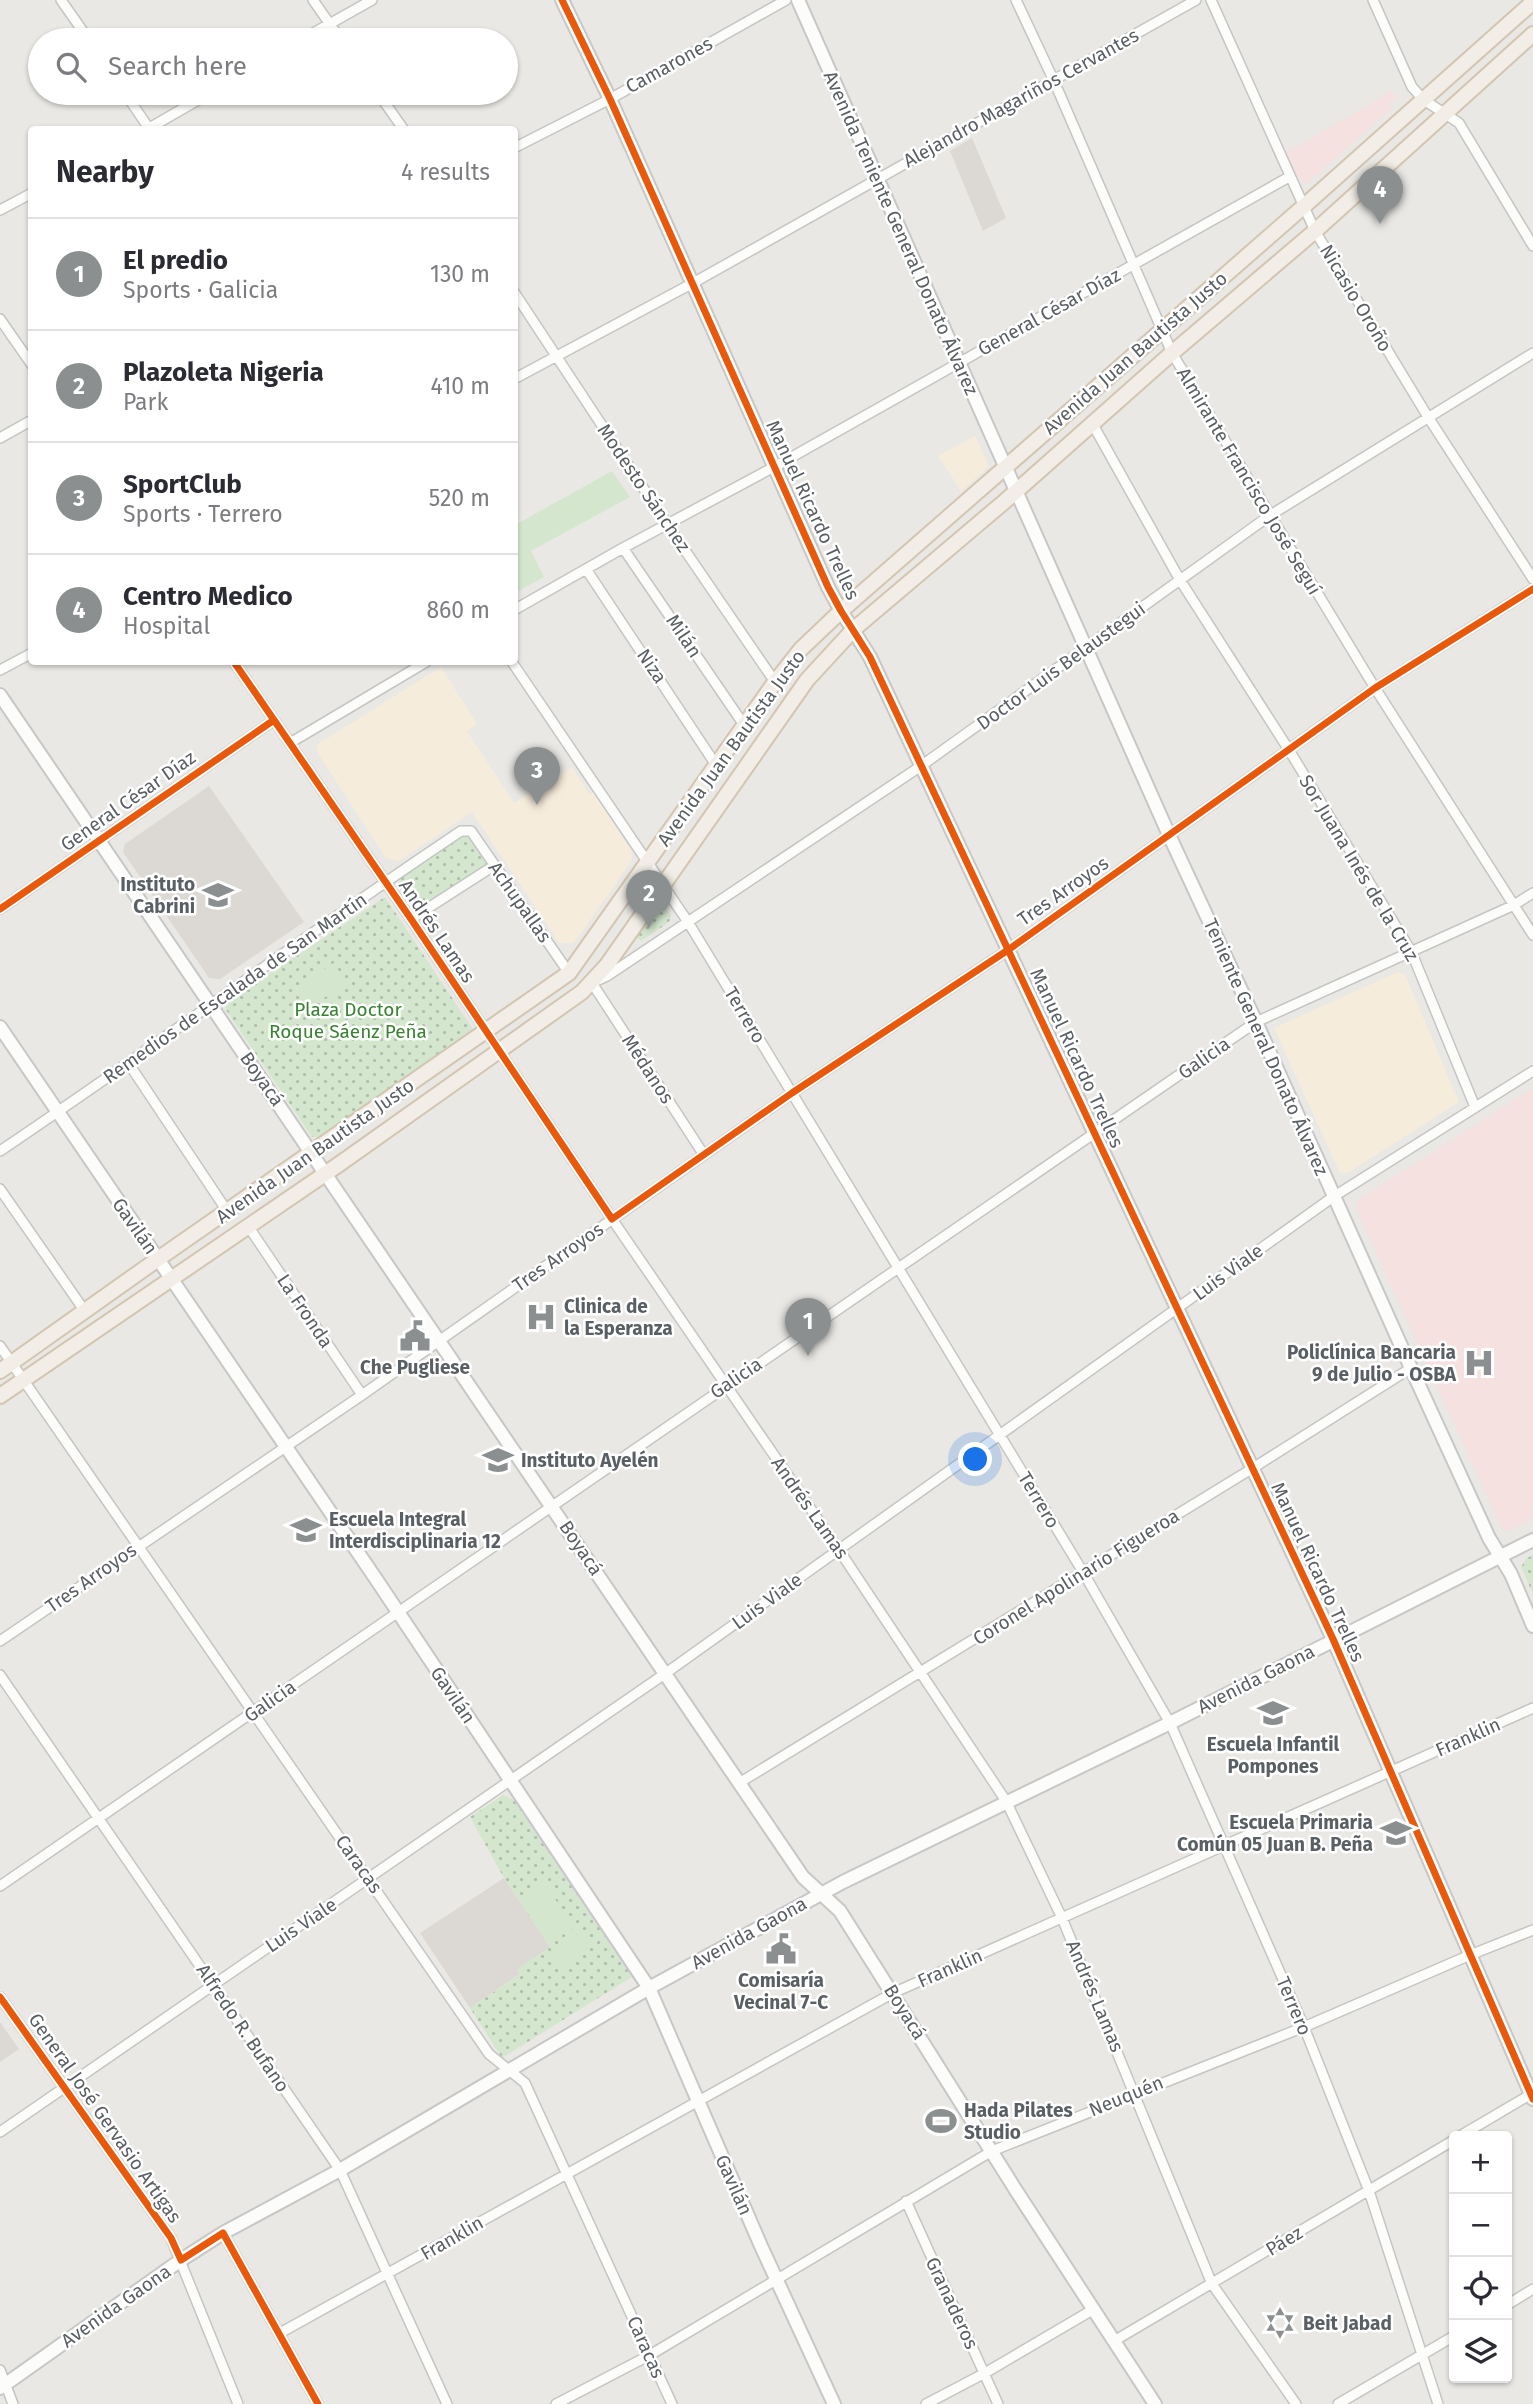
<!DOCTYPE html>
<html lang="en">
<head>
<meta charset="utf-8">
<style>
	:root { --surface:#fff; --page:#f7f7f7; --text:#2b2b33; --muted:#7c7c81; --line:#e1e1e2; --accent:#8c8f90 }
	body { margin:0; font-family:"Fira Sans",sans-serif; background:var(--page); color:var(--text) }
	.controls { position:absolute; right:21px; bottom:21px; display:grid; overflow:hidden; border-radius:7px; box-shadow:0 2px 5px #0004 }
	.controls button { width:63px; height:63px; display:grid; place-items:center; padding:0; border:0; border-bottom:2px solid var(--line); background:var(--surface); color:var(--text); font:35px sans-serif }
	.you { position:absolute; left:976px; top:1460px; width:24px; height:24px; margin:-18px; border:5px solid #fff; border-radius:50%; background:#1a73e8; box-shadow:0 0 0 10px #1a73e833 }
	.badge { display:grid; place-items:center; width:46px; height:46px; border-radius:50%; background:var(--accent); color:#fff; font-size:23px; font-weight:700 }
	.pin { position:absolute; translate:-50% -58px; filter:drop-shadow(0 2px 4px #0008) }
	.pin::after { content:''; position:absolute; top:37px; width:24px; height:21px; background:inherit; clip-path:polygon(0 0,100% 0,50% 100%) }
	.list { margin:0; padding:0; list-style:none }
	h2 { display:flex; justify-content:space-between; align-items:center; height:91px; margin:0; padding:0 28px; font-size:30px }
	h2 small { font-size:23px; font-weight:400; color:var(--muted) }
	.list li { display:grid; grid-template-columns:46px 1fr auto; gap:21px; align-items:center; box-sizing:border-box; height:112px; padding:0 28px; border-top:2px solid var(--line) }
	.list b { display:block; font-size:26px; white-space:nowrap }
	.list p { margin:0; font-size:23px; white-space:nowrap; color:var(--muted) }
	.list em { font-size:23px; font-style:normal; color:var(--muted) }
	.icon { flex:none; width:38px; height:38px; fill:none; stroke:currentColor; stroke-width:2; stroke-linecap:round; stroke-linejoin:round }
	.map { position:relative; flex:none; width:1533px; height:2404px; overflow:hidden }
	.search { position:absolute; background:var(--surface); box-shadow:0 2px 5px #0004; left:28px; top:28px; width:490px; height:77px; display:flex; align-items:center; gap:18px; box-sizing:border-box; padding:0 24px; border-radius:38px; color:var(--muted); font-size:26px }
	.panel { position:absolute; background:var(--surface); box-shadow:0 2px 5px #0004; left:28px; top:126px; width:490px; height:539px; border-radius:7px }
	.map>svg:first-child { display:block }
	.commercial { fill:#f6ecdb }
	.education { fill:#dcd8d3 }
	.medical { fill:#f4e1e0 }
	.park { fill:url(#park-dots) }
	.pitch { fill:#d4e7ce }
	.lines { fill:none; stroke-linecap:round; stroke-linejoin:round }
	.street-casing { stroke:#c5c5c4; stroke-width:12 }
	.secondary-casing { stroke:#c6c7c6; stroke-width:16 }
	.primary-casing { stroke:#d3c5b1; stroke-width:18 }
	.street { stroke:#fcfcfb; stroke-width:9 }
	.secondary { stroke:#fcfcfb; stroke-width:12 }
	.primary { stroke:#f2eee7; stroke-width:14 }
	.cycleway-casing { stroke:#fff; stroke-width:11 }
	.cycleway { stroke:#e8590c; stroke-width:7 }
	.labels { text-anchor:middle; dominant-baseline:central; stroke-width:5; stroke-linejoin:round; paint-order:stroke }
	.street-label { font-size:19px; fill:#5a5f63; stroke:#fff }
	.poi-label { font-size:19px; font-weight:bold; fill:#5a5f63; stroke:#fff; text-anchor:start }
	.park-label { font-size:19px; fill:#388330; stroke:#fff }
</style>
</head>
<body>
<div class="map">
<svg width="1533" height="2404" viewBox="0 0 1533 2404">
	<defs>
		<pattern id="park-dots" width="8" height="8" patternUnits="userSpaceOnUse" patternTransform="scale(1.75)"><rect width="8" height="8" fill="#d4e7ce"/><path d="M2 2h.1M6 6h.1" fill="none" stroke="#afbeab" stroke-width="1.8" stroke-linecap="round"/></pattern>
	</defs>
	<rect width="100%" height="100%" fill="#eae8e4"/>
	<path class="commercial" d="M975 436 988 464 987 468 961 491 938 456Z
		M441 667 477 724 467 731 514 803 572 767 589 794 594 792 631 851 632 860 574 943H559L472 812 399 861 386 858 317 752 318 744Z
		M1398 972 1405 975 1459 1102 1349 1172 1340 1173 1274 1028Z"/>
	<path class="education" d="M972 138 1006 218 983 231 950 151Z
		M209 786 304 922 220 979 209 978 123 852 125 844Z
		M504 1878 550 1947 517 1970 520 1974 470 2008 420 1933Z
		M0 2022 19 2049 0 2062Z"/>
	<path class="medical" d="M1392 91 1396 98 1389 105 1392 108 1305 185 1298 177 1296 178 1284 154Z
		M1533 1088V1518L1509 1531 1502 1529 1356 1209 1358 1200Z"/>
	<path class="park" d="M468 829 494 867 423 915 397 877Z
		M385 897 474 1031 321 1138 312 1137 226 1010 225 1003Z
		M659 904H664L671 916 669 922 641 941 634 935 654 906Z
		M1533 1555V1594L1521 1567 1527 1558Z
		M503 1795 514 1800 632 1977 502 2058 470 2008 519 1975 517 1970 550 1947 504 1878 470 1817Z"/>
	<path class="pitch" d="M612 471 630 497 531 551 544 577 515 593V525Z
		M334 963 347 984 312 1005 299 985Z
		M544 1882 574 1928 548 1944 518 1898Z
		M582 1931 593 1946 559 1969 549 1953Z"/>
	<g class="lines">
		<g class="street-casing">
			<path id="street" d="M61 0 89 40
				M313 0 341 40
				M1016 0 1054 81 1172 353 1375 688 1533 935
				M1211 0 1315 231 1428 417 1533 579
				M1373 0 1412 87 1424 100 1459 123 1533 246
				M301 40 372 0
				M125 93 150 130
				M378 93 404 130
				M146 130 210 93
				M514 148 610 99 786 0
				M0 210 32 193
				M514 292 667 524 775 682
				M0 319 32 365
				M514 379 693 283 1196 0
				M1092 423 1180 580 1289 750 1411 951 1475 1107
				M0 438 32 420
				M623 548 744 725
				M586 569 716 765
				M514 610 623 548 774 467 1289 177
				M234 662 411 919 612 1219 839 1550 1006 1801 1062 1918 1212 2284 1296 2404
				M512 662 688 922 1083 1572 1170 1723 1304 2027 1369 2191 1438 2404
				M0 670 32 653
				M290 743 426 662
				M0 909 274 720
				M411 919 495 865
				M129 1064 227 1211
				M0 1151C155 1047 305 935 461 831H471L569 973
				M704 1155 592 983 607 976 921 766 1269 516 1533 353
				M0 1189 84 1310
				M248 1226 362 1395
				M0 1346 489 2054 525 2083 672 2404
				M0 1641 362 1395 792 1093 1008 950 1375 688 1533 589
				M0 1675 340 2170 447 2404
				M739 1783 1253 1468 1411 1368
				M0 1886 1256 1022 1514 905 1533 893
				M0 1997 171 2238 238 2404
				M0 2132 666 1673 1333 1197 1533 1071
				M1460 2136 1533 2093
				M906 2201 998 2404
				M223 2233 318 2404
				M1507 2305 1533 2289
				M280 2333 893 1993 1533 1708
				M1114 2341 1454 2140
				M0 2370 13 2404
				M556 2404 650 2355 992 2151 1304 2027 1470 1955 1533 1930
				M926 2404 985 2373 1094 2309
				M1338 2404 1454 2336"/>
		</g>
		<g class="secondary-casing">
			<path id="secondary" d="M562 0 610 99 828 587 841 611 870 657 1333 1639 1533 2099
				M798 0 1169 835 1256 1022 1411 1368 1489 1538 1511 1574 1533 1626
				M0 695 803 1877 840 1911 1017 2192 1155 2404
				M0 1027 378 1582 649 1988 761 2246 834 2404
				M0 2388 181 2260 223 2233 340 2170 649 1988 843 1882 1170 1723 1533 1540"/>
		</g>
		<g class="primary-casing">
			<path id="primary" d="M0 1371 158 1259 569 973 775 682 801 649 841 611 1303 207 1533 2
				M0 1396 338 1165 582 992 607 965 807 680 854 629 1004 502 1172 353 1315 231 1533 34"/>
		</g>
		<use href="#street" class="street"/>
		<use href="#secondary" class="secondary"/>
		<use href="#primary" class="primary"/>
		<g class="cycleway-casing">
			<path id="cycleway" d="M562 0 610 99 828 587 841 611 870 657 1333 1639 1533 2099
				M234 662 411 919 612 1219 792 1093 1008 950 1375 688 1533 589
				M0 909 274 720
				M0 1997 171 2238 181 2260 223 2233 318 2404"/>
		</g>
		<use href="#cycleway" class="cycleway"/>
	</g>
	<defs>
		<g id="school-bare" transform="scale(2.415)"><path d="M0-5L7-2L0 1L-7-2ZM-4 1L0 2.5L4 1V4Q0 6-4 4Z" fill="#8c8f90" stroke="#fff" stroke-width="2.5" paint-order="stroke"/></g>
		<g id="hospital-bare" transform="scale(2.415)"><path d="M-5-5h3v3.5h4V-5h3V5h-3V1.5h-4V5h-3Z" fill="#8c8f90" stroke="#fff" stroke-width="2.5" paint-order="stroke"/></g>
		<g id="civic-bare" transform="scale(2.415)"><path d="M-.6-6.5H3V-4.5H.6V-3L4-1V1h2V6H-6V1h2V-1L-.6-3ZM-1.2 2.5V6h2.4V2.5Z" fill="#8c8f90" stroke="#fff" stroke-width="2.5" paint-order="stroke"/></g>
		<g id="stadium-bare" transform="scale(2.415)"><path d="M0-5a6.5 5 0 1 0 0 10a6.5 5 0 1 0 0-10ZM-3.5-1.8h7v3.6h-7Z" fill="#8c8f90" stroke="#fff" stroke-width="2.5" paint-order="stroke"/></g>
		<g id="synagogue-bare" transform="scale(2.415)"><path d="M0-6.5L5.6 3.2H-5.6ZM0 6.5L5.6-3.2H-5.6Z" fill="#8c8f90" stroke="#fff" stroke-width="2.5" paint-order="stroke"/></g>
	</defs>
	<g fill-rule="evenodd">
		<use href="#school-bare" x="218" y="895"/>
		<use href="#hospital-bare" x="541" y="1317"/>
		<use href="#civic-bare" x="415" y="1336"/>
		<use href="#hospital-bare" x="1479" y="1363"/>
		<use href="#school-bare" x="498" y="1460"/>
		<use href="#school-bare" x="306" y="1530"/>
		<use href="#school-bare" x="1273" y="1713"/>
		<use href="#school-bare" x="1396" y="1833"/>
		<use href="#civic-bare" x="781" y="1949"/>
		<use href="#stadium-bare" x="941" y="2121"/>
		<use href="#synagogue-bare" x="1280" y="2323"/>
	</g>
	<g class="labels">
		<g class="street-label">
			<text transform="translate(669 65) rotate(-29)">Camarones</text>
			<text transform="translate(1021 98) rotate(-29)">Alejandro Magariños Cervantes</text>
			<text transform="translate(901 233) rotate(66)">Avenida Teniente General Donato Álvarez</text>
			<text transform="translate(1356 298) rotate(59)">Nicasio Oroño</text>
			<text transform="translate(1049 312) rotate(-29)">General César Díaz</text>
			<text transform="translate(1135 353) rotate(-41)">Avenida Juan Bautista Justo</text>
			<text transform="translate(1249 481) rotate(59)">Almirante Francisco José Seguí</text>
			<text transform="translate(644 488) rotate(56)">Modesto Sánchez</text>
			<text transform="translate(813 510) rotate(65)">Manuel Ricardo Trelles</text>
			<text transform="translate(684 636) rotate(56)">Milán</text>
			<text transform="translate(652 666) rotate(56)">Niza</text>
			<text transform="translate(1061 666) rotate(-36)">Doctor Luis Belaustegui</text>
			<text transform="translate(731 748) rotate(-54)">Avenida Juan Bautista Justo</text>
			<text transform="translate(128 801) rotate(-35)">General César Díaz</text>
			<text transform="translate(1359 868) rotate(59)">Sor Juana Inés de la Cruz</text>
			<text transform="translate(1063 891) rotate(-35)">Tres Arroyos</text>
			<text transform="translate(520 902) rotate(55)">Achupallas</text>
			<text transform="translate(437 931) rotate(56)">Andrés Lamas</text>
			<text transform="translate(235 988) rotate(-35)">Remedios de Escalada de San Martín</text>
			<text transform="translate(745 1015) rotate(59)">Terrero</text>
			<text transform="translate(1266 1047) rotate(66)">Teniente General Donato Álvarez</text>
			<text transform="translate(1077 1058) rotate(65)">Manuel Ricardo Trelles</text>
			<text transform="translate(1204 1058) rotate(-35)">Galicia</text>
			<text transform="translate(648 1069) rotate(57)">Médanos</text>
			<text transform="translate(262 1079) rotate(55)">Boyacá</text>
			<text transform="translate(315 1151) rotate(-35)">Avenida Juan Bautista Justo</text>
			<text transform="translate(135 1226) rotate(55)">Gavilán</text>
			<text transform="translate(558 1257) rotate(-35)">Tres Arroyos</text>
			<text transform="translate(1228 1272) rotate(-36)">Luis Viale</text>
			<text transform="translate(305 1311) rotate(56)">La Fronda</text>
			<text transform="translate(736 1378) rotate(-34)">Galicia</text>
			<text transform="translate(1039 1500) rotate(59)">Terrero</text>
			<text transform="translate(810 1508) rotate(55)">Andrés Lamas</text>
			<text transform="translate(581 1548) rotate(56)">Boyacá</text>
			<text transform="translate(1318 1572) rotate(65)">Manuel Ricardo Trelles</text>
			<text transform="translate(1076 1577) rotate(-32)">Coronel Apolinario Figueroa</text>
			<text transform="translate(91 1578) rotate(-35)">Tres Arroyos</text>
			<text transform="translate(767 1601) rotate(-36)">Luis Viale</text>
			<text transform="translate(1256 1679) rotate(-27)">Avenida Gaona</text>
			<text transform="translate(453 1695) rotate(56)">Gavilán</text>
			<text transform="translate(270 1701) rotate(-35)">Galicia</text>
			<text transform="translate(1468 1737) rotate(-24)">Franklin</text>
			<text transform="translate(359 1864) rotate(55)">Caracas</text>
			<text transform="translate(301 1925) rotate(-34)">Luis Viale</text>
			<text transform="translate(749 1933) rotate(-29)">Avenida Gaona</text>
			<text transform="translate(950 1968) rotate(-24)">Franklin</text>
			<text transform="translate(1095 1996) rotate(67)">Andrés Lamas</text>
			<text transform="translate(1294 2006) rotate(67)">Terrero</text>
			<text transform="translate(905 2012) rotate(58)">Boyacá</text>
			<text transform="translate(243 2028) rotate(56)">Alfredo R. Bufano</text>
			<text transform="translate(1126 2096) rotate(-22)">Neuquén</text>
			<text transform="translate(105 2118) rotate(55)">General José Gervasio Artigas</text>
			<text transform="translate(734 2185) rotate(66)">Gavilán</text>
			<text transform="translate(452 2238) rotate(-30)">Franklin</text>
			<text transform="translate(1284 2241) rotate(-31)">Páez</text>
			<text transform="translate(952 2303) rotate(65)">Granaderos</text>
			<text transform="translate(116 2306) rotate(-35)">Avenida Gaona</text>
			<text transform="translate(646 2347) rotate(66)">Caracas</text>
		</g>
		<g class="poi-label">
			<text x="195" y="884" text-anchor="end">Instituto<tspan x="195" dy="22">Cabrini</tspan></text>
			<text x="564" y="1306">Clinica de<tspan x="564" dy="22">la Esperanza</tspan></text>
			<text x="1456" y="1352" text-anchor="end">Policlínica Bancaria<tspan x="1456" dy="22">9 de Julio - OSBA</tspan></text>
			<text x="415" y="1367" text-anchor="middle">Che Pugliese</text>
			<text x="521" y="1460">Instituto Ayelén</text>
			<text x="329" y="1519">Escuela Integral<tspan x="329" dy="22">Interdisciplinaria 12</tspan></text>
			<text x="1273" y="1744" text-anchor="middle">Escuela Infantil<tspan x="1273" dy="22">Pompones</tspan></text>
			<text x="1373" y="1822" text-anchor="end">Escuela Primaria<tspan x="1373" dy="22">Común 05 Juan B. Peña</tspan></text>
			<text x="781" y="1980" text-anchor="middle">Comisaría<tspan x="781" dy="22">Vecinal 7-C</tspan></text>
			<text x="964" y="2110">Hada Pilates<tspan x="964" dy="22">Studio</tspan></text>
			<text x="1303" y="2323">Beit Jabad</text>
		</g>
		<g class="park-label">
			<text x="348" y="1009">Plaza Doctor<tspan x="348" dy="22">Roque Sáenz Peña</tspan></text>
		</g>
	</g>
</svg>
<div class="controls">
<button>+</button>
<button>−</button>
<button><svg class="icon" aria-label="locate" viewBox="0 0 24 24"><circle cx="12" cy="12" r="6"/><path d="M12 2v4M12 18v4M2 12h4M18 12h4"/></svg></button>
<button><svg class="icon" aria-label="layers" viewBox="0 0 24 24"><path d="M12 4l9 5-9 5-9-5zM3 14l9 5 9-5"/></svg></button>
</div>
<div class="you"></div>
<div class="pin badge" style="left:808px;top:1356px">1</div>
<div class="pin badge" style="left:649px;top:928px">2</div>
<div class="pin badge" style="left:537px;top:805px">3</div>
<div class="pin badge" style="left:1380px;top:224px">4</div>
<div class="search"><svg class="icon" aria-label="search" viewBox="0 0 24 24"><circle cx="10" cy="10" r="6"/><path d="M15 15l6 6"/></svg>Search here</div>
<section class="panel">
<h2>Nearby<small>4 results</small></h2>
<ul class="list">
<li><span class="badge">1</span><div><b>El predio</b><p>Sports · Galicia</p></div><em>130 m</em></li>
<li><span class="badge">2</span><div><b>Plazoleta Nigeria</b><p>Park</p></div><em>410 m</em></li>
<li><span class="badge">3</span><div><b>SportClub</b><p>Sports · Terrero</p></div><em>520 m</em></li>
<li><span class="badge">4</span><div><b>Centro Medico</b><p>Hospital</p></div><em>860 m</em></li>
</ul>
</section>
</div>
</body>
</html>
